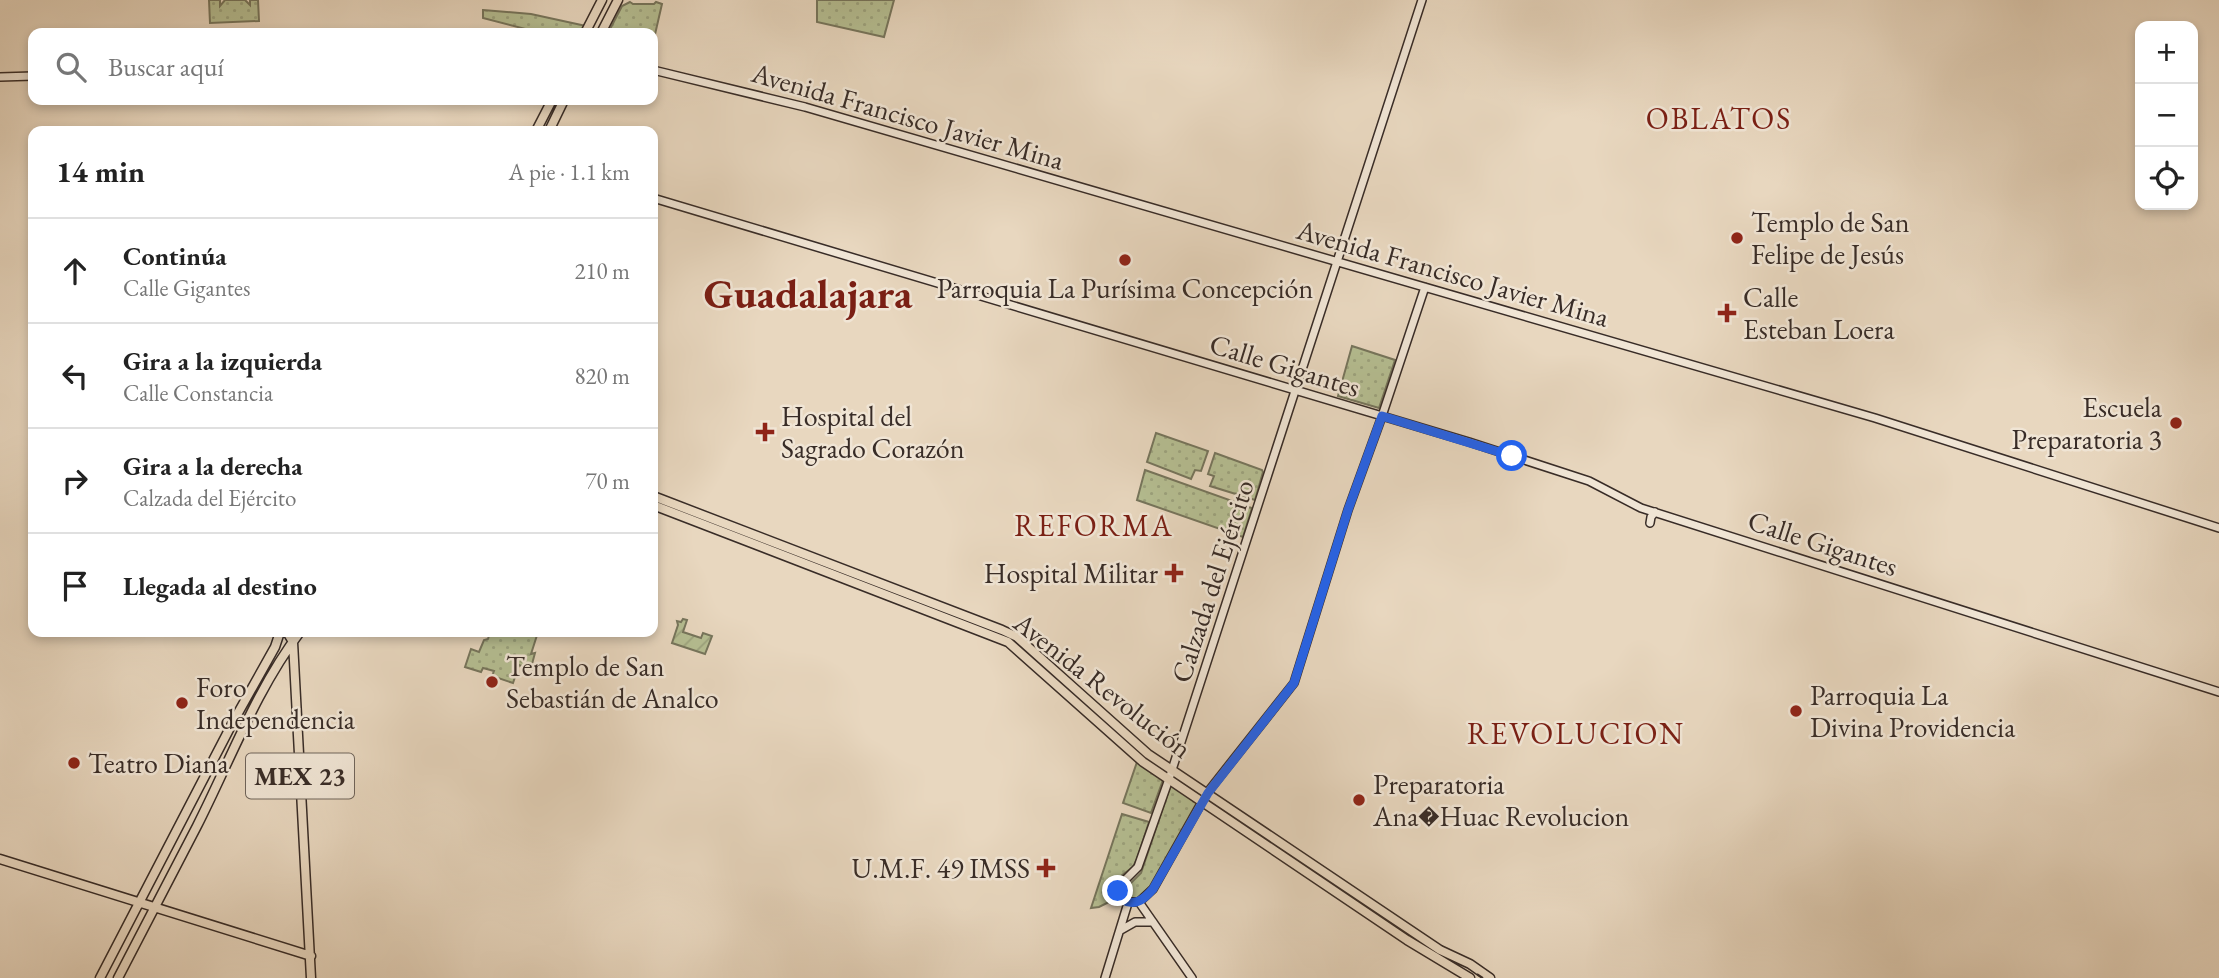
<!DOCTYPE html>
<html lang="es">
<head>
<meta charset="utf-8">
<style>
	:root { --surface:#fff; --page:#f6f6f6; --text:#222; --muted:#767676; --line:#e0e0e0 }
	body { margin:0; font-family:"EB Garamond",serif; background:var(--page); color:var(--text) }
	.controls { position:absolute; right:21px; top:21px; display:grid; overflow:hidden; border-radius:14px; box-shadow:0 4px 10px #0003 }
	.controls button { width:63px; height:63px; display:grid; place-items:center; padding:0; border:0; border-bottom:2px solid var(--line); background:var(--surface); color:var(--text); font:35px sans-serif }
	.stop { position:absolute; width:21px; height:21px; margin:-16px; border:5px solid #2563eb; border-radius:50%; background:#fff }
	.stop.end { background:#2563eb; border-color:#fff; box-shadow:0 2px 7px #0008 }
	.list { margin:0; padding:0; list-style:none }
	h2 { display:flex; justify-content:space-between; align-items:center; height:91px; margin:0; padding:0 28px; font-size:30px }
	h2 small { font-size:23px; font-weight:400; color:var(--muted) }
	.list li { display:grid; grid-template-columns:46px 1fr auto; gap:21px; align-items:center; box-sizing:border-box; height:105px; padding:0 28px; border-top:2px solid var(--line) }
	.list b { display:block; font-size:26px; white-space:nowrap }
	.list p { margin:0; font-size:23px; white-space:nowrap; color:var(--muted) }
	.list em { font-size:23px; font-style:normal; color:var(--muted) }
	.icon { flex:none; width:38px; height:38px; fill:none; stroke:currentColor; stroke-width:2; stroke-linecap:round; stroke-linejoin:round }
	.map { position:relative; flex:none; width:2219px; height:978px; overflow:hidden }
	.search { position:absolute; background:var(--surface); box-shadow:0 4px 10px #0003; left:28px; top:28px; width:630px; height:77px; display:flex; align-items:center; gap:18px; box-sizing:border-box; padding:0 24px; border-radius:14px; color:var(--muted); font-size:26px }
	.panel { position:absolute; background:var(--surface); box-shadow:0 4px 10px #0003; left:28px; top:126px; width:630px; height:511px; border-radius:14px }
	.map>svg:first-child { display:block }
	.grass { fill:url(#grass-dots); stroke:#76755c; stroke-width:2 }
	.garden { fill:url(#garden-furrows); stroke:#76755c; stroke-width:2 }
	.lines { fill:none; stroke-linecap:round; stroke-linejoin:round }
	.secondary-casing { stroke:#382c27; stroke-width:10 }
	.primary-casing { stroke:#382c27; stroke-width:11 }
	.secondary { stroke:#f0e5d5; stroke-width:7 }
	.primary { stroke:#e8d7bf; stroke-width:8 }
	.rail { stroke:#382c27; stroke-width:2; stroke-dasharray:12 12; stroke-linecap:butt }
	.route { stroke:#2563eb; stroke-width:9 }
	.poi-dot { fill:#8f2418; stroke:#f0e5d5; stroke-width:2.5 }
	.labels { text-anchor:middle; dominant-baseline:central; stroke-width:5; stroke-linejoin:round; paint-order:stroke }
	.shield { fill:#f0e5d5; stroke:#6f645b; stroke-width:2 }
	.shield-label { font-size:26px; font-weight:bold; fill:#382c27 }
	.street-label { font-size:28px; fill:#382c27; stroke:#f0e5d5 }
	.poi-label { font-size:28px; fill:#382c27; stroke:#f0e5d5; text-anchor:start }
	.neighbourhood-label { font-size:30px; letter-spacing:2px; fill:#7a1f14; stroke:#f0e5d5 }
	.town-label { font-size:42px; font-weight:bold; fill:#7a1f14; stroke:#f0e5d5 }
</style>
</head>
<body>
<div class="map">
<svg width="2219" height="978" viewBox="0 0 2219 978">
	<defs>
		<pattern id="grass-dots" width="8" height="8" patternUnits="userSpaceOnUse" patternTransform="scale(1.75)"><rect width="8" height="8" fill="#b5be92"/><path d="M2 2h.1M6 6h.1" fill="none" stroke="#9ca37e" stroke-width="1.8" stroke-linecap="round"/></pattern>
		<pattern id="garden-furrows" width="10" height="10" patternUnits="userSpaceOnUse" patternTransform="scale(1.75)"><rect width="10" height="10" fill="#b5be92"/><path d="M-1 1l2-2M0 10L10 0M9 11l2-2" fill="none" stroke="#9ca37e"/></pattern>
	</defs>
	<rect width="100%" height="100%" fill="#e8d7bf"/>
	<filter id="stains"><feTurbulence type="fractalNoise" baseFrequency=".00286" numOctaves="4"/><feColorMatrix values="0 0 0 0 .2 0 0 0 0 .09 0 0 0 0 .02 0 0 0 .5 -.17"/></filter>
	<radialGradient id="worn" r=".72"><stop offset=".6" stop-color="#630" stop-opacity="0"/><stop offset="1" stop-color="#630" stop-opacity=".3"/></radialGradient>
	<path class="grass" d="M209 0H220V6L225 0H245L250 5V0H258L259 21 210 23Z
		M817 0H894L884 37 817 22Z
		M630 2 633 4H654L656 2 662 4 653 43V33H608L622 6Z
		M483 10 531 14 586 26 583 33H541L483 18Z
		M1352 346 1395 360 1379 408 1338 396Z
		M1156 433 1208 451 1201 471 1195 470 1191 479 1147 462Z
		M1215 453 1262 470 1263 472 1255 500 1210 486 1214 476 1208 474Z
		M1145 470 1252 508 1243 537 1137 500Z
		M490 632H538L531 654 535 653 532 664 536 671 519 665 513 683 492 676 494 671 483 668 481 672 465 667 471 649 479 652 484 640 488 639Z
		M1137 762 1163 780 1151 813 1123 803Z
		M1171 784 1198 803 1155 882 1138 898H1126L1123 891 1141 873Z
		M1122 814 1149 822 1137 859 1133 867 1114 881 1109 902 1099 907 1091 908Z"/>
	<path class="garden" d="M683 619 687 620 683 632 701 638 703 633 712 636 705 654 672 643 678 625 677 621 681 622Z"/>
	<g class="lines">
		<g class="secondary-casing">
			<path id="secondary" d="M1422 0 1169 779 1138 867 1121 884 1119 894 1126 902H1139L1153 889 1207 793 1294 683 1348 510 1381 419 1425 287
				M653 70 805 107 1875 418 2219 528
				M0 77 33 76
				M653 198 1469 442 1589 481 1641 508 2219 692
				M1650 523 1651 517 1655 512
				M1139 902 1192 978
				M1121 930 1135 922H1153
				M1105 978 1128 903"/>
		</g>
		<g class="primary-casing">
			<path id="primary" d="M585 33 602 0
				M601 33 618 0
				M536 131 552 100
				M549 131 564 100
				M653 496 1002 630 1017 637 1148 754 1440 950 1470 964 1490 978
				M653 505 1008 642 1143 762 1407 940 1470 978
				M287 632 293 642 311 978
				M0 859 311 956
				M100 978 233 722 275 647 280 632
				M118 978C144 927 171 877 197 826 230 761 256 690 300 632"/>
		</g>
		<use href="#secondary" class="secondary"/>
		<use href="#primary" class="primary"/>
		<path class="rail" d="M1477 974 1483 978"/>
	</g>
	<g class="lines">
		<path class="route" d="M1118 891 1123 900C1136 907 1145 898 1153 889L1208 793 1294 683 1348 510 1382 416 1512 456"/>
	</g>
	<g class="poi-dot">
		<circle cx="1737" cy="238" r="7"/>
		<circle cx="1125" cy="260" r="7"/>
		<path d="M1723.5 302.5h7v7h7v7h-7v7h-7v-7h-7v-7h7z"/>
		<circle cx="2176" cy="423" r="7"/>
		<path d="M761.5 421.5h7v7h7v7h-7v7h-7v-7h-7v-7h7z"/>
		<path d="M1170.5 562.5h7v7h7v7h-7v7h-7v-7h-7v-7h7z"/>
		<circle cx="492" cy="682" r="7"/>
		<circle cx="182" cy="703" r="7"/>
		<circle cx="1796" cy="711" r="7"/>
		<circle cx="74" cy="763" r="7"/>
		<circle cx="1359" cy="800" r="7"/>
		<path d="M1042.5 857.5h7v7h7v7h-7v7h-7v-7h-7v-7h7z"/>
	</g>
	<g class="labels">
		<rect class="shield" x="246" y="753.5" width="108" height="45" rx="5"/>
		<g class="shield-label">
			<text x="300" y="776">MEX 23</text>
		</g>
		<g class="street-label">
			<text transform="translate(908 116) rotate(16)">Avenida Francisco Javier Mina</text>
			<text transform="translate(1453 273) rotate(16)">Avenida Francisco Javier Mina</text>
			<text transform="translate(1285 365) rotate(17)">Calle Gigantes</text>
			<text transform="translate(1823 543) rotate(18)">Calle Gigantes</text>
			<text transform="translate(1212 581) rotate(-72)">Calzada del Ejército</text>
			<text transform="translate(1103 685) rotate(38)">Avenida Revolución</text>
		</g>
		<g class="poi-label">
			<text x="1751" y="222">Templo de San<tspan x="1751" dy="32">Felipe de Jesús</tspan></text>
			<text x="1125" y="288" text-anchor="middle">Parroquia La Purísima Concepción</text>
			<text x="1743" y="297">Calle<tspan x="1743" dy="32">Esteban Loera</tspan></text>
			<text x="2162" y="407" text-anchor="end">Escuela<tspan x="2162" dy="32">Preparatoria 3</tspan></text>
			<text x="781" y="416">Hospital del<tspan x="781" dy="32">Sagrado Corazón</tspan></text>
			<text x="1158" y="573" text-anchor="end">Hospital Militar</text>
			<text x="506" y="666">Templo de San<tspan x="506" dy="32">Sebastián de Analco</tspan></text>
			<text x="196" y="687">Foro<tspan x="196" dy="32">Independencia</tspan></text>
			<text x="1810" y="695">Parroquia La<tspan x="1810" dy="32">Divina Providencia</tspan></text>
			<text x="88" y="763">Teatro Diana</text>
			<text x="1373" y="784">Preparatoria<tspan x="1373" dy="32">Ana�Huac Revolucion</tspan></text>
			<text x="1030" y="868" text-anchor="end">U.M.F. 49 IMSS</text>
		</g>
		<g class="neighbourhood-label">
			<text x="1719" y="118">OBLATOS</text>
			<text x="1094" y="525">REFORMA</text>
			<text x="1576" y="733">REVOLUCION</text>
		</g>
		<g class="town-label">
			<text x="808" y="293">Guadalajara</text>
		</g>
	</g>
	<rect width="100%" height="100%" filter="url(#stains)"/>
	<rect width="100%" height="100%" fill="url(#worn)"/>
</svg>
<div class="controls">
<button>+</button>
<button>−</button>
<button><svg class="icon" aria-label="locate" viewBox="0 0 24 24"><circle cx="12" cy="12" r="6"/><path d="M12 2v4M12 18v4M2 12h4M18 12h4"/></svg></button>
</div>
<div class="stop" style="left:1512px;top:456px"></div>
<div class="stop end" style="left:1118px;top:891px"></div>
<div class="search"><svg class="icon" aria-label="search" viewBox="0 0 24 24"><circle cx="10" cy="10" r="6"/><path d="M15 15l6 6"/></svg>Buscar aquí</div>
<section class="panel">
<h2>14 min<small>A pie · 1.1 km</small></h2>
<ul class="list">
<li><svg class="icon" aria-label="ahead" viewBox="0 0 24 24"><path d="M12 20V5M6 11l6-6 6 6"/></svg><div><b>Continúa</b><p>Calle Gigantes</p></div><em>210 m</em></li>
<li><svg class="icon" aria-label="left" viewBox="0 0 24 24"><path d="M17 20v-9H6M10 6l-5 5 5 5"/></svg><div><b>Gira a la izquierda</b><p>Calle Constancia</p></div><em>820 m</em></li>
<li><svg class="icon" aria-label="right" viewBox="0 0 24 24"><path d="M7 20v-9h11M14 6l5 5-5 5"/></svg><div><b>Gira a la derecha</b><p>Calzada del Ejército</p></div><em>70 m</em></li>
<li><svg class="icon" aria-label="arrive" viewBox="0 0 24 24"><path d="M6 21V4h12l-3 4 3 4H6"/></svg><div><b>Llegada al destino</b></div></li>
</ul>
</section>
</div>
</body>
</html>
